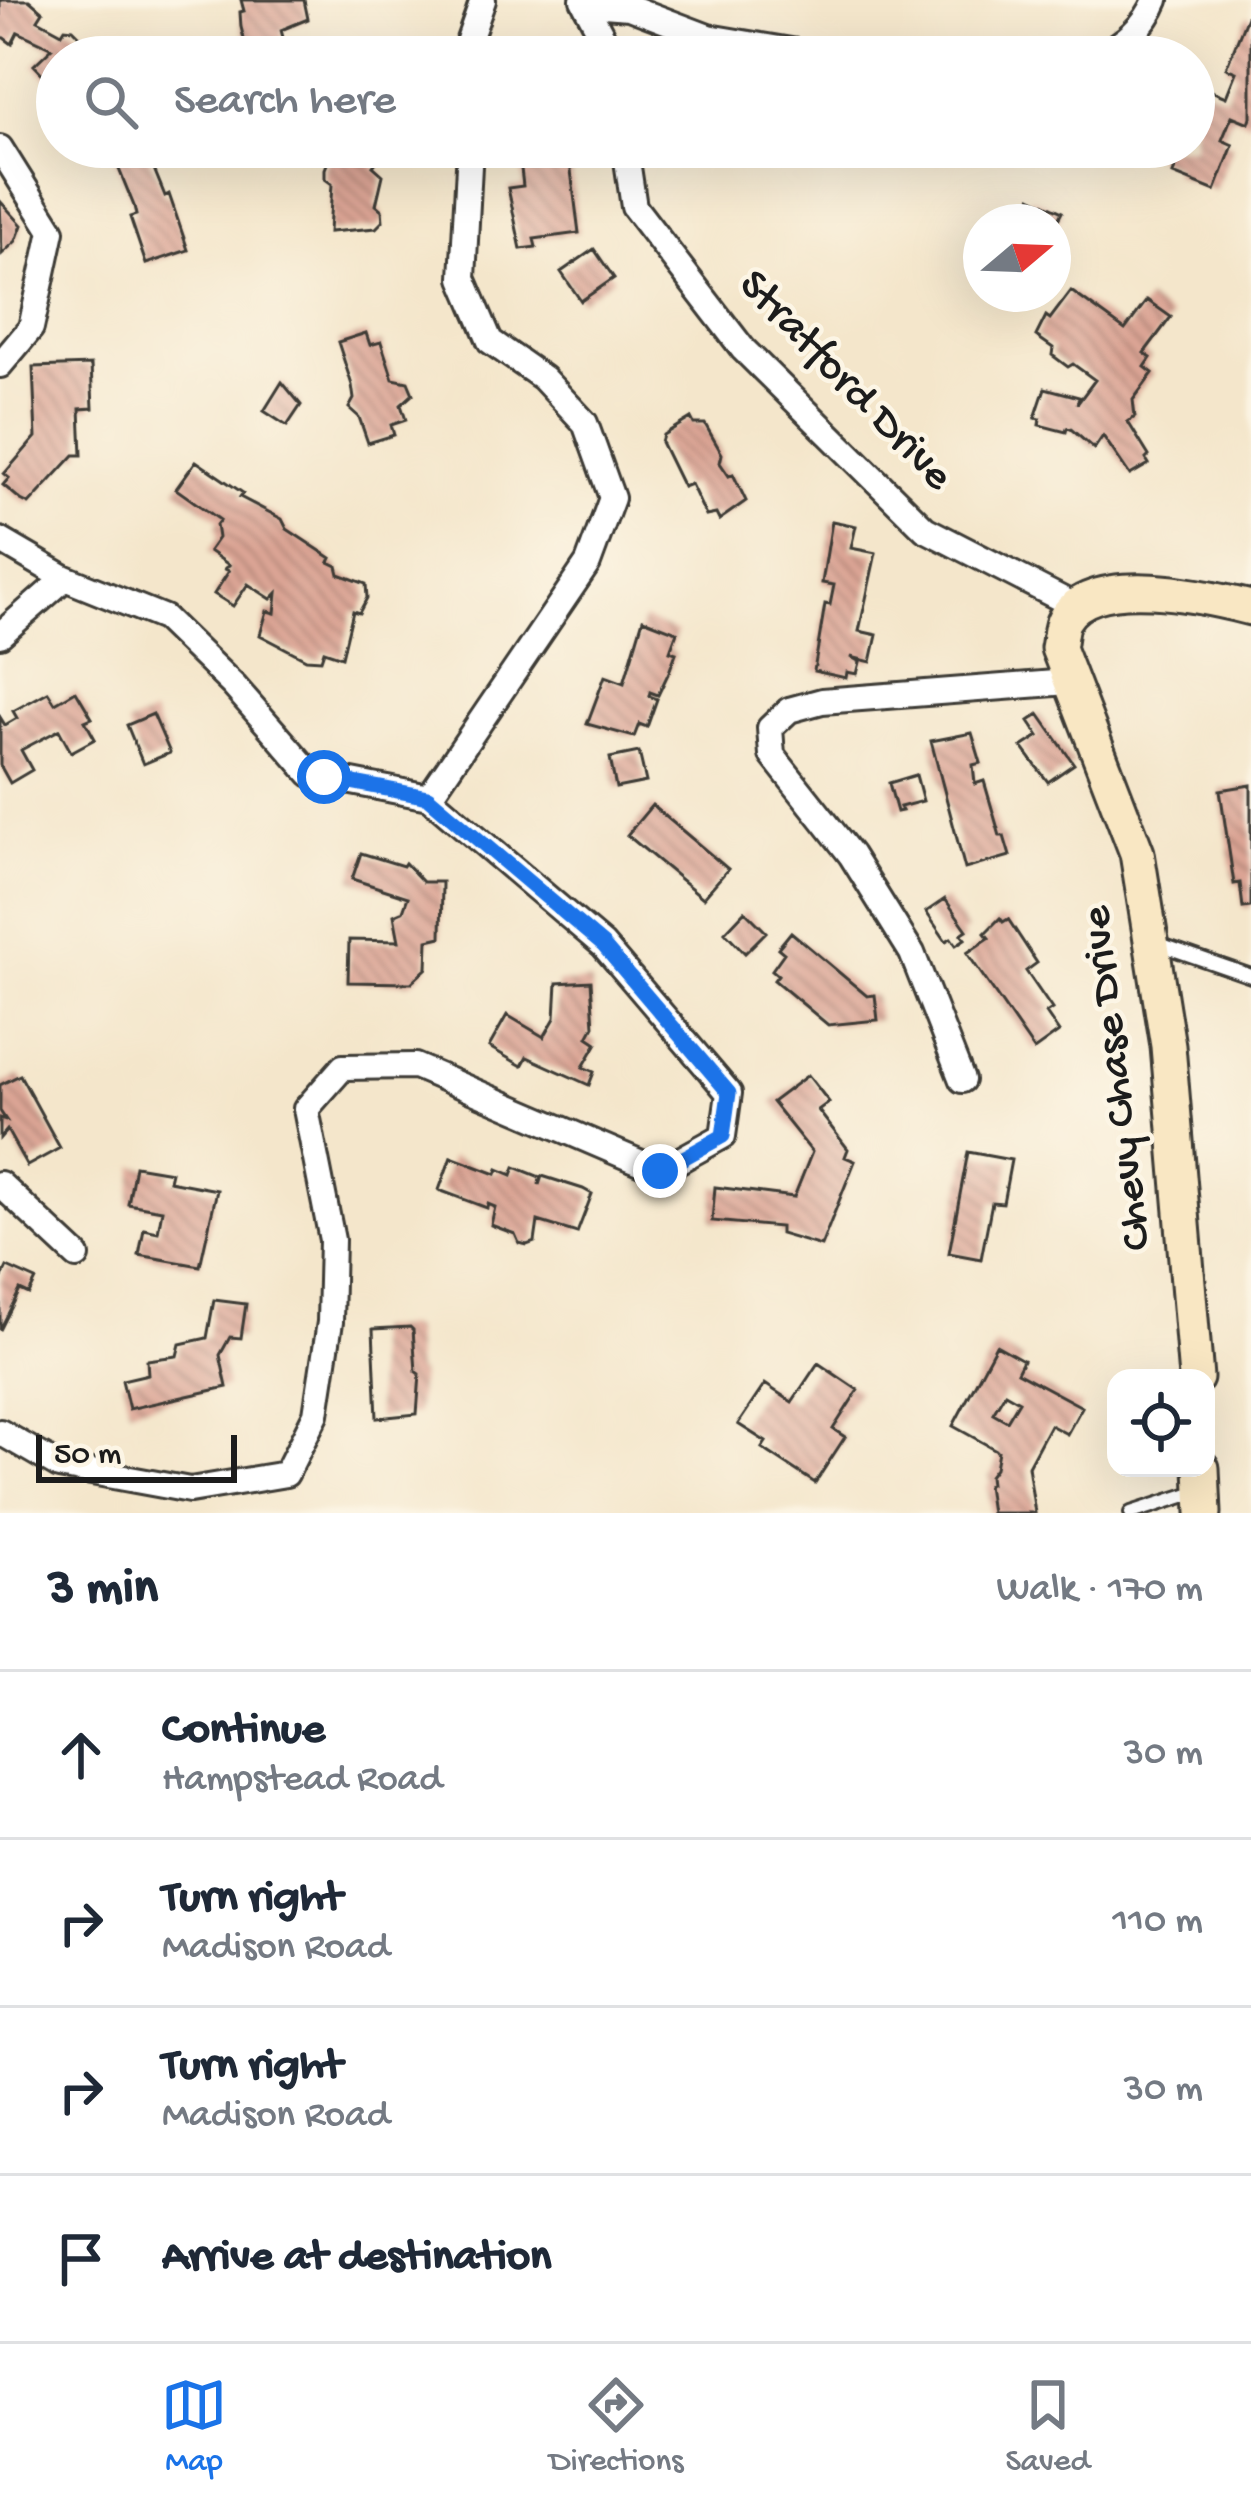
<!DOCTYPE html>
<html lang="en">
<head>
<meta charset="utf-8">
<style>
	:root { --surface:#fff; --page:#f2f2f3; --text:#1f2937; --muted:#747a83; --line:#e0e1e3; --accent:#1a73e8 }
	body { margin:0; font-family:"Gochi Hand",sans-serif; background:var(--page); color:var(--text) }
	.controls { position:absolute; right:36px; bottom:36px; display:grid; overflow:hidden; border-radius:24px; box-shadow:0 12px 48px #0002 }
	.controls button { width:108px; height:108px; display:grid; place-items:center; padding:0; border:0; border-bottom:3px solid var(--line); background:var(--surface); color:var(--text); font:60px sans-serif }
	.compass { position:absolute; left:963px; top:204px; width:108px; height:108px; border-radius:50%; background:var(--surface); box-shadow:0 12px 48px #0002; rotate:71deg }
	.scale { position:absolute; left:36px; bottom:30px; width:201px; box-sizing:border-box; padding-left:12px; border:6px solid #1c1c1c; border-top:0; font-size:33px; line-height:42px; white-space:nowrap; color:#1c1c1c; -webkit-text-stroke:9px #fcf5e5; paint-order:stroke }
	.stop { position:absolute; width:36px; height:36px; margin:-27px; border:9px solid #1a73e8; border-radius:50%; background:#fff }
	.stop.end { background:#1a73e8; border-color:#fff; box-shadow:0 3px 12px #0008 }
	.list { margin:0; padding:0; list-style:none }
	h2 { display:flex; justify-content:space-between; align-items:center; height:156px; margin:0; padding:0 48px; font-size:51px }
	h2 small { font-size:39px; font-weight:400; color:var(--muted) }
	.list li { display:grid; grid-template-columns:78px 1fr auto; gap:36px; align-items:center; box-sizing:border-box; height:168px; padding:0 48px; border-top:3px solid var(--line) }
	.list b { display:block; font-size:45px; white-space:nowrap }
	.list p { margin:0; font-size:39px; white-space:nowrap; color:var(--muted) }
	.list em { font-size:39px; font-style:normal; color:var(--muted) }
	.icon { flex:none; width:66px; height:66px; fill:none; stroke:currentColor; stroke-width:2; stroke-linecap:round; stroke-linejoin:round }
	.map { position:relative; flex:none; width:1251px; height:1513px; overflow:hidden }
	.search { position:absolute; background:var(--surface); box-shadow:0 12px 48px #0002; left:36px; right:36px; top:36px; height:132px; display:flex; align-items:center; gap:30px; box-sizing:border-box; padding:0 42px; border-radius:66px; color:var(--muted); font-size:45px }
	.sheet { height:828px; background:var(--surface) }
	nav { display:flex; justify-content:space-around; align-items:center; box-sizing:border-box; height:168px; border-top:3px solid var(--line); background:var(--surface); font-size:33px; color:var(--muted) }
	nav a { display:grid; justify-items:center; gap:6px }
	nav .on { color:var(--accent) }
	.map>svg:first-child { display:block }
	.building { fill:url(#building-back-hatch); fill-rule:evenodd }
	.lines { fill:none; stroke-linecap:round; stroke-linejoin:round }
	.lane-casing { stroke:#3c3a36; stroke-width:18 }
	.street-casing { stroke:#3c3a36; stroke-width:30 }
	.secondary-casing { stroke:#3c3a36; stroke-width:39 }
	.lane { stroke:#fff; stroke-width:12 }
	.street { stroke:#fff; stroke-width:24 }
	.secondary { stroke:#f9e7c3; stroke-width:33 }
	.route { stroke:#1a73e8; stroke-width:15 }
	.labels { text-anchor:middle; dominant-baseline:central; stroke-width:9; stroke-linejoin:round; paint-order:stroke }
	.street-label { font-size:45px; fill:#1c1c1c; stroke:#fcf5e5 }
</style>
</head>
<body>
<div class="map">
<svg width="1251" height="1513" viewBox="0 0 1251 1513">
	<defs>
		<pattern id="building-back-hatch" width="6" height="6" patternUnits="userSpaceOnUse" patternTransform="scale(3)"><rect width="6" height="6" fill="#dba494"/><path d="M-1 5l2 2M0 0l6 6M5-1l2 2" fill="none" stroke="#b18578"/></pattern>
	</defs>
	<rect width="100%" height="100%" fill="#fcf5e5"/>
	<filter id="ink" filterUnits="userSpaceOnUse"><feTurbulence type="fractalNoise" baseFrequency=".00833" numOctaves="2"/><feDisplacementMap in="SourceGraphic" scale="24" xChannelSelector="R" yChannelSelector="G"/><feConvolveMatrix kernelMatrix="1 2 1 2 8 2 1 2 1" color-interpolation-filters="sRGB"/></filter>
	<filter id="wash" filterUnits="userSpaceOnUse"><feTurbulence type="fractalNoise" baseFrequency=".004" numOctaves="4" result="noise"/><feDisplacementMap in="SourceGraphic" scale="48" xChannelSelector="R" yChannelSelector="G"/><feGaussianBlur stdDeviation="2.7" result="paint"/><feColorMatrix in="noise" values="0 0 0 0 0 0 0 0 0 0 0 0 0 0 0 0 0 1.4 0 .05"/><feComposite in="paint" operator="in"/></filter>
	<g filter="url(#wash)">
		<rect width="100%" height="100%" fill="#f4e6cb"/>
		<g id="blocks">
			<path class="building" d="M0 0H29L43 12 38 20 62 33 65 28 73 29 93 49 84 57H57L54 86 34 65 52 48 18 32 12 44 0 35Z
				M241 0H304L308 19 281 30 288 57H253L250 46 246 47 241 27 240 12 244 11Z
				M1247 16 1251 17V117L1249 123 1232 116 1222 140 1233 145 1215 191 1173 174 1176 166 1154 157 1158 147H1194V84L1226 97 1236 72 1226 68Z
				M110 147H145L165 196 169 194 188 250 146 264 130 217 136 215 134 206Z
				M325 147H372L378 151V160L373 166 383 175 376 205 382 210 383 221 376 228 329 232 332 184 325 179V169L331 154Z
				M539 147H568L579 233 534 239 536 247 521 249 508 188 523 186 519 151Z
				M1031 197 1062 212 1053 229V222H1030L1021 217Z
				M0 201 22 225 16 241 2 254Z
				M594 249 614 278 581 301 561 272Z
				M1071 291 1125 330 1147 300 1171 317 1144 353 1151 358 1145 367 1153 373 1133 400 1135 417 1128 422 1149 456 1146 459 1149 464 1130 475 1103 436 1094 449 1071 429 1067 428 1066 432 1039 425 1040 419 1035 418 1045 388 1079 397 1077 404 1095 380 1073 364 1068 367 1052 355 1053 348 1036 336 1046 316 1050 319Z
				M366 333 370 345 381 342 393 379 408 382 413 394 401 405 406 420 391 425 394 435 368 443 359 417 349 408 354 399 352 385 338 342Z
				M91 365 93 408 80 409 82 455H74L29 504 21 500 3 485 9 478 4 474 36 437 33 367Z
				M282 382 301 405 287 426 264 411Z
				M691 418 694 424H705L722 454 720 463 729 476 733 474 746 501 719 520 716 514 706 516 691 484 683 487 661 442 663 435Z
				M196 461 243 493 240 497 282 519 287 529 331 558 329 562 337 566 339 574 366 584 367 598 359 613 353 611 342 657 324 651 321 660 306 659 260 635 267 611 275 613 277 593 271 599 248 584 233 606 214 594 229 571 225 569 229 565 209 551 218 538 216 525 220 520 176 489Z
				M832 521 856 526 851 548 876 553 859 631 877 635 871 662 851 657 860 662 857 674 847 672 846 678 814 671 825 604 830 605 834 585 822 583Z
				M643 619 677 632 670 651 676 653 669 672 658 695 650 692 649 696 657 699 647 727 639 724 634 737 587 724 605 676 624 683Z
				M76 691 92 718 85 721 95 739 71 752 59 730 21 750 32 770 10 783 0 765V717L5 725 17 718 13 711 48 692 55 703Z
				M153 714 170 753 143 764 127 725Z
				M1039 714 1074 764 1048 782 1022 747 1039 736 1029 721Z
				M972 733 981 763 973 765 975 784 984 781 1000 836H1004L1010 856 965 869 931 741Z
				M639 752 646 782 616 788 610 758Z
				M916 775 923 801 900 807 902 811 897 812 889 783Z
				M1251 785V907L1243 908 1240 883 1234 884 1220 790Z
				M652 805 728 869 703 898 627 835Z
				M361 853 403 866 405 863 423 882H442L441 937 428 940 427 968 411 983 348 982 349 940 399 941 394 915 403 911 408 897 352 879Z
				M945 899 967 930 961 934 965 939 956 945 951 938 946 941 926 912Z
				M745 911 766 932 745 953 725 932Z
				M1000 918 1003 922 1008 919 1037 963 1026 971 1052 1009 1046 1013 1059 1032 1034 1050 967 953 989 938 985 933Z
				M791 932 867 996 875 995 878 1020 828 1025 774 980 778 975 772 970 784 953 778 948Z
				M591 981 594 1026 588 1037 597 1043 583 1067 594 1072 589 1085 527 1057 522 1066 489 1047 507 1015 544 1037 555 1018 557 983Z
				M20 1075 60 1148 27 1166 7 1130 0 1138V1118L6 1120 0 1111V1085Z
				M808 1075 829 1102 818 1110 848 1149 845 1157 855 1161 821 1246 780 1234V1227L712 1221 715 1187 794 1197 812 1152 772 1102Z
				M968 1152 1011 1160 1003 1203 992 1202 981 1259 949 1253Z
				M451 1157 496 1174 498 1169 512 1175 515 1167 540 1177 539 1185 542 1176 583 1189 592 1194 577 1233 538 1221 535 1242 527 1245 519 1243 515 1234 491 1225 495 1207 488 1204 487 1208 439 1190Z
				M135 1166 171 1172 169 1181 217 1190 200 1266 139 1255 144 1229 158 1232 162 1210 128 1204Z
				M7 1267 36 1280 29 1294 20 1290 0 1330V1282Z
				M214 1300 246 1304 241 1338 230 1337 220 1355 227 1387 129 1409 122 1380 148 1374 147 1360 177 1356 180 1344 207 1338Z
				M410 1327 413 1330 416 1371 420 1374 417 1414 377 1418 373 1329Z
				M996 1345 1023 1360 1017 1372 1082 1407 1067 1434 1050 1425 1028 1466 1035 1513H991L987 1485 990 1484 989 1476 995 1468 998 1451 953 1426ZM1005 1393 1019 1401 1007 1421 993 1413Z
				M818 1363 858 1390 833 1429 845 1437 815 1483 762 1448 766 1442 738 1424 765 1384 792 1402Z"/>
		</g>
	</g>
	<g filter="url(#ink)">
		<use href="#blocks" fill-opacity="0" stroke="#3c3a36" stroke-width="3"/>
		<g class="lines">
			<g class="lane-casing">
				<path id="lane" d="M1153 942 1251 976
					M1131 1513 1202 1490"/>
			</g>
			<g class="street-casing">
				<path id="street" d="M583 0 613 57
					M596 0 604 5 629 7 708 37 827 57
					M469 57V40L483 0
					M1100 57C1125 42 1145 27 1156 0
					M625 147 634 207 743 349 925 529 1077 607
					M0 148 52 231 31 328 0 365
					M0 540 65 578 164 618 234 686 311 774 429 797 603 945 729 1093 723 1136 660 1171 415 1066 343 1067 306 1109 332 1240 330 1322 316 1414 286 1474 190 1490 59 1466 0 1432
					M0 635 65 578
					M429 797 588 563 612 498 585 423 543 378 490 341 463 278 470 147
					M962 1080 912 953 851 855 772 755 770 728 789 710 822 701 1068 682
					M0 1184 77 1256"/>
			</g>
			<g class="secondary-casing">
				<path id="secondary" d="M1196 1378 1168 1046 1137 853 1058 648C1060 640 1060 627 1064 620 1093 570 1207 597 1251 608
					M1202 1468 1204 1513"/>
			</g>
			<use href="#lane" class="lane"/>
			<use href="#street" class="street"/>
			<use href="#secondary" class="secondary"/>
		</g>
	</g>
	<g class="lines" filter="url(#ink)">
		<path class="route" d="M324 777 428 797 603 945 729 1093 723 1136 660 1171"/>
	</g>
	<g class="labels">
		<g class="street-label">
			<text transform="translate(844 382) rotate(46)">Stratford Drive</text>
			<text transform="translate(1119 1078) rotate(-97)">Chevy Chase Drive</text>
		</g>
	</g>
</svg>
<div class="controls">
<button><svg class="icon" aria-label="locate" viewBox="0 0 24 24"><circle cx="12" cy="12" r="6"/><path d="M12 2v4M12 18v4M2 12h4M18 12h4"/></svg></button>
</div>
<svg class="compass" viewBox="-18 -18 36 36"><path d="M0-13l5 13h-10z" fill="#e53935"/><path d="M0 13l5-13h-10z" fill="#747a83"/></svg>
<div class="scale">50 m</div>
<div class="stop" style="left:324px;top:777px"></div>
<div class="stop end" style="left:660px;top:1171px"></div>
<div class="search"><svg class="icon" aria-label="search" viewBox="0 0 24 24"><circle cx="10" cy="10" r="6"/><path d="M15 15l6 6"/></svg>Search here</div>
</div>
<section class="sheet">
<h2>3 min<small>Walk · 170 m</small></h2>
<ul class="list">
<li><svg class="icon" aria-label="ahead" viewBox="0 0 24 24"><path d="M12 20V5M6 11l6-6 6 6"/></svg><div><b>Continue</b><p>Hampstead Road</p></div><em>30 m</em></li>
<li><svg class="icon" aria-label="right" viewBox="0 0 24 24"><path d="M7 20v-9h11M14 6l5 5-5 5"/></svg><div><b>Turn right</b><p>Madison Road</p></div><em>110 m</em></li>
<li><svg class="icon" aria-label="right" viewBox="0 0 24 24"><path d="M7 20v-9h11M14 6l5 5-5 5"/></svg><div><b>Turn right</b><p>Madison Road</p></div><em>30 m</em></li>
<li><svg class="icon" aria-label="arrive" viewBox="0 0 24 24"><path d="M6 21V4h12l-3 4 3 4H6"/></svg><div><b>Arrive at destination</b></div></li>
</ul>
</section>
<nav>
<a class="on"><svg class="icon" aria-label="map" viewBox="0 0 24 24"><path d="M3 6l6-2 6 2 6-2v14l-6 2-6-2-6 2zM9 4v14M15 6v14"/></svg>Map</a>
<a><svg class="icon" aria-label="directions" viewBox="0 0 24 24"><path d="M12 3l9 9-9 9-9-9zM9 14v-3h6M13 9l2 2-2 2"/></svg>Directions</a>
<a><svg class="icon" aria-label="saved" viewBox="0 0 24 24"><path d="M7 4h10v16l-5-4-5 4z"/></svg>Saved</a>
</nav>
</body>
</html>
